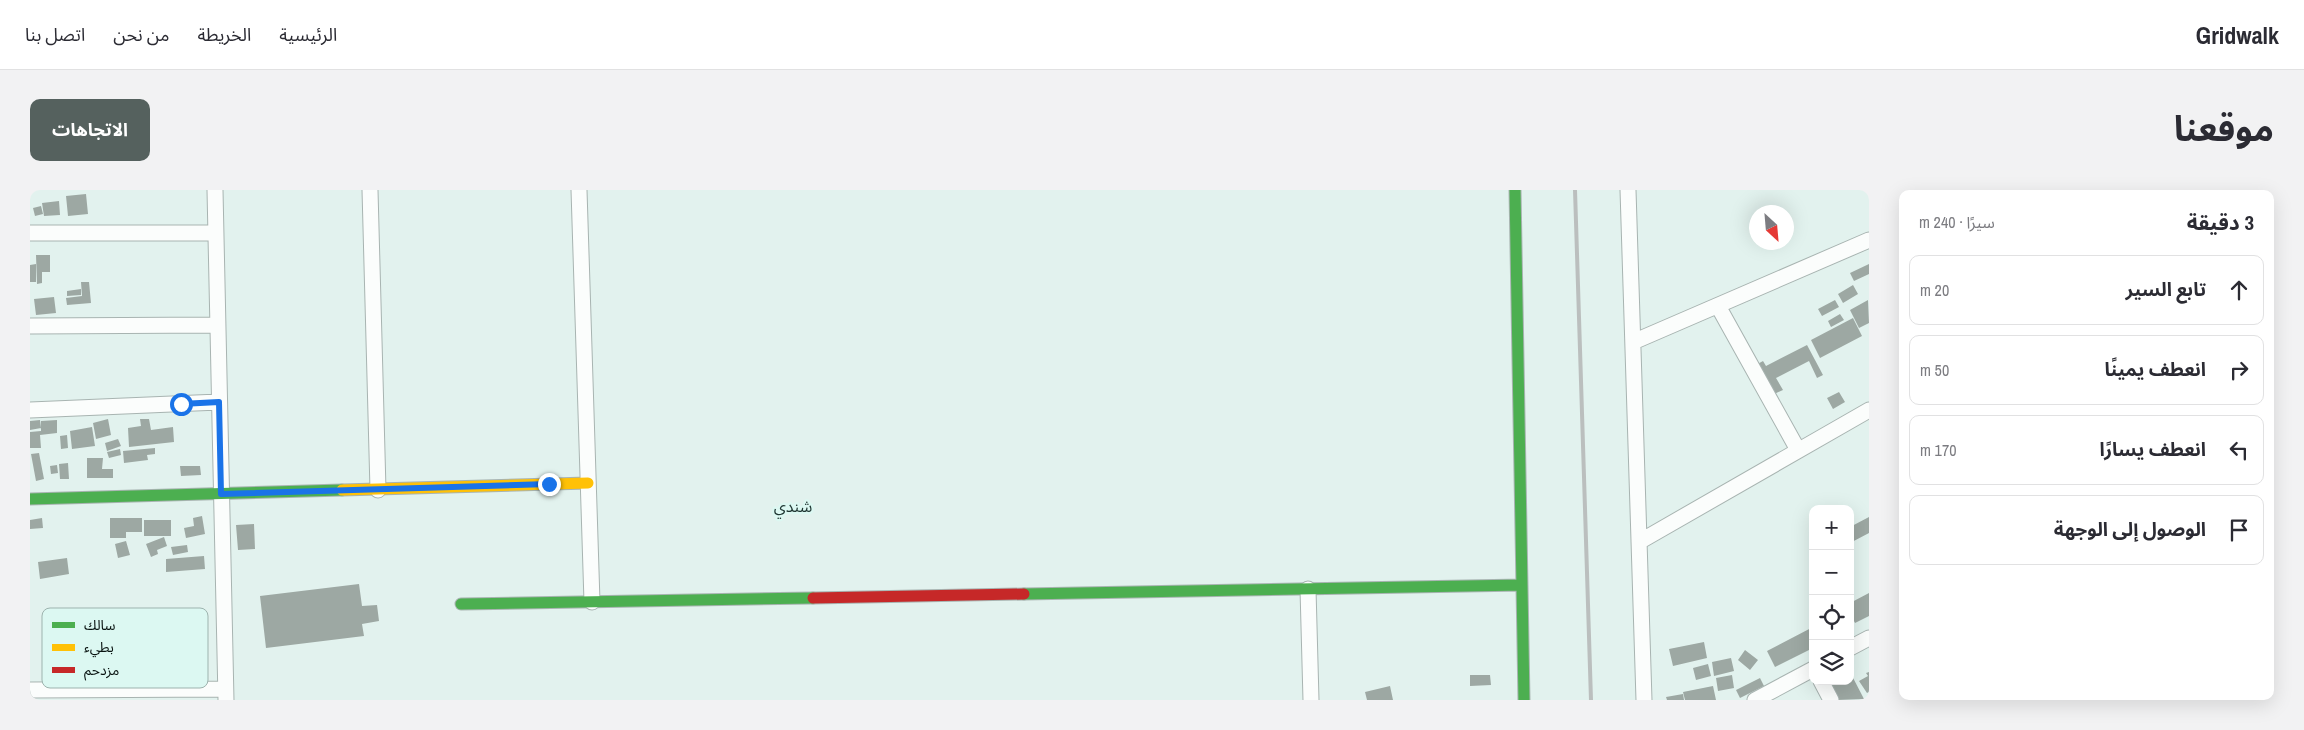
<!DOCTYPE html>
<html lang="ar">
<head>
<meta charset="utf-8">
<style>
	:root { --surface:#fff; --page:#f2f2f3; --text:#2b2b33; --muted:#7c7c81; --line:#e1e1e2; --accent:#55615e }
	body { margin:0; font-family:"Archivo Narrow","Noto Sans Arabic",sans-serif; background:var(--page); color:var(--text); direction:rtl }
	.controls { position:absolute; right:15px; bottom:15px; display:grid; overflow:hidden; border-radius:10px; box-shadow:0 5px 20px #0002 }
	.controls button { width:45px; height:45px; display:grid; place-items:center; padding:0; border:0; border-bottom:1px solid var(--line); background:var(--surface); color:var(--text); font:25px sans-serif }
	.compass { position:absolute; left:1719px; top:15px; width:45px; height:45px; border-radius:50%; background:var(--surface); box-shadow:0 5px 20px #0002; rotate:154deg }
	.stop { position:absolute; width:15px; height:15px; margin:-11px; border:4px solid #1a73e8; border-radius:50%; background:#fff }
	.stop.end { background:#1a73e8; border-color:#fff; box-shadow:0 1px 5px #0008 }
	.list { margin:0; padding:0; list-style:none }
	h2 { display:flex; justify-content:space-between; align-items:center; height:65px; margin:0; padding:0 20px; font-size:21px }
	h2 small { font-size:16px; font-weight:400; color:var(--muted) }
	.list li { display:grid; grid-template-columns:32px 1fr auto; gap:15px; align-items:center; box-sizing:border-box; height:70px; margin:0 10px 10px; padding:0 10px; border:1px solid var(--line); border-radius:10px }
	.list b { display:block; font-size:19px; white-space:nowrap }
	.list em { font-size:16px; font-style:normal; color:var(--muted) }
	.icon { flex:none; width:28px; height:28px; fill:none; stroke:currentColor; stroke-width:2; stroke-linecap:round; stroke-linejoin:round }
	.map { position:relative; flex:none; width:1839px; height:510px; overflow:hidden; direction:ltr; border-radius:10px }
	header { display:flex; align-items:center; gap:30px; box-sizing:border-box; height:70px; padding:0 25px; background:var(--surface); border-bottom:1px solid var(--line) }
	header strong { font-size:24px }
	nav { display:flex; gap:28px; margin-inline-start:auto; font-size:18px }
	.intro { display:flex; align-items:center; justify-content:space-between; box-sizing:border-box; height:120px; padding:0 30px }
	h1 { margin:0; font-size:35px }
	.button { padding:12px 22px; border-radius:10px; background:var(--accent); color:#fff; font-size:18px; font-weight:700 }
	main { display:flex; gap:30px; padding:0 30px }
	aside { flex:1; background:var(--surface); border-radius:10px; box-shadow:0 5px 20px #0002 }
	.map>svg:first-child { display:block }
	.building { fill:#9da8a3 }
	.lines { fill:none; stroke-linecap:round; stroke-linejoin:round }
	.street-casing { stroke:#a8b4b1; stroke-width:17 }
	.fast-casing { stroke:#a8b4b1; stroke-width:13 }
	.slow-casing { stroke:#a8b4b1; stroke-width:13 }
	.jam-casing { stroke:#a8b4b1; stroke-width:13 }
	.street { stroke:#fbfdfc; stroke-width:15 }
	.fast { stroke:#4caf50; stroke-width:11 }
	.slow { stroke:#ffc107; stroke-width:11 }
	.jam { stroke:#c62828; stroke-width:11 }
	.rail { stroke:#bbbfbe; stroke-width:4 }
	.route { stroke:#1a73e8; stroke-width:6 }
	.labels { text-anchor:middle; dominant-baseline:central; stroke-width:4.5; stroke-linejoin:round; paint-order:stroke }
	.quarter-label { font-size:16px; fill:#1e3531; stroke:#dcf8f2 }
	.key { fill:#dcf8f2; stroke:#9db3ae; stroke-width:1 }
	.key-label { font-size:14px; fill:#091311 }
</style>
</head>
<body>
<header>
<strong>Gridwalk</strong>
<nav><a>الرئيسية</a><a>الخريطة</a><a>من نحن</a><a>اتصل بنا</a></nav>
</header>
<div class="intro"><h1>موقعنا</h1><a class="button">الاتجاهات</a></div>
<main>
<aside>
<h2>3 دقيقة<small>سيرًا · 240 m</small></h2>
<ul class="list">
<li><svg class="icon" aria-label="ahead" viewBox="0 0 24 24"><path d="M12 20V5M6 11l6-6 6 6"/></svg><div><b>تابع السير</b></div><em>20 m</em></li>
<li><svg class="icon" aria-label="right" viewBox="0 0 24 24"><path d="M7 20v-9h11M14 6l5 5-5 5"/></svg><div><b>انعطف يمينًا</b></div><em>50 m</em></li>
<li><svg class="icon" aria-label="left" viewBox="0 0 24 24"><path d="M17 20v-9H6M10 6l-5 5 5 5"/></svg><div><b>انعطف يسارًا</b></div><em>170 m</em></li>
<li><svg class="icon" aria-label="arrive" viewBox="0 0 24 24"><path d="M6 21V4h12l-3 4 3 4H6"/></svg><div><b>الوصول إلى الوجهة</b></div></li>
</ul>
</aside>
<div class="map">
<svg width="1839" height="510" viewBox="0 0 1839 510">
	<rect width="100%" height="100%" fill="#e2f2ee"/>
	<path class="building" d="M56 4 58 24 38 26 36 6Z
		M29 11 30 25 14 26 12 13Z
		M11 16 13 24 5 26 3 18Z
		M6 65H20V82H12V93L7 94Z
		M6 74V92H0V75Z
		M1839 74V84L1824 91 1820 83Z
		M51 92H59L61 113 37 115 36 108 52 106Z
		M1823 95 1828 104 1813 113 1808 104Z
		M51 99V105L37 106V101Z
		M24 107 26 123 6 125 4 109Z
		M1805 110 1809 117 1792 126 1788 119Z
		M1838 110 1839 133 1829 138 1820 120Z
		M1810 124 1814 130 1801 137 1798 131Z
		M1823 128 1832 146 1790 168 1781 150Z
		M1777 155 1793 185 1787 188 1779 171 1746 188 1753 200 1742 205 1724 176 1733 171 1736 176Z
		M1809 202 1815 212 1803 219 1797 208Z
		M78 229 81 245 66 249 63 233Z
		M110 229H119L121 240 143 237 144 252 99 257 98 238 111 236Z
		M10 230 11 238 0 240V231Z
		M27 230V243L10 245 11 258H0V242L11 241V231Z
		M62 237 65 256 42 259 40 241Z
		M37 245 38 258 31 259 30 246Z
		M88 249 91 256 77 261 75 253Z
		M125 258V264L117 265 118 270 94 273 93 261Z
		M90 259 91 265 79 268 77 262Z
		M9 263 14 289 6 291 1 264Z
		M57 268H73L72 279H83V288H57Z
		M38 273 39 289H30L29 274Z
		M27 275 28 283 21 284 20 276Z
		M150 276H170L171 285 151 286Z
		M172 326 175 344 156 348 154 338 164 336 163 328Z
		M1839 327V343L1820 353V337Z
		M12 328 13 338 0 339V330Z
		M80 328H112V342H96V348H80Z
		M114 330H141V346H114Z
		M224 334 225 359 208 360 206 335Z
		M134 347 137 356 127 360 128 364 121 367 116 354Z
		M96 351 100 365 88 368 85 354Z
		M157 355 158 362 143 365 141 357Z
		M174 366 175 379 136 382V369Z
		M37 368 39 384 10 389 8 372Z
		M329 394 332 416 347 415 349 431 332 434 334 446 236 458 230 406Z
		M1839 403V426L1825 433 1820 423V413Z
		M1783 437V458L1745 477 1737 461Z
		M1674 452 1677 468 1643 476 1639 459Z
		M1715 460 1728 470 1720 480 1708 470Z
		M1701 468 1704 481 1684 486 1682 472Z
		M1678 474 1681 486 1666 490 1663 478Z
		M1820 482 1834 509 1807 510 1797 491H1820Z
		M1839 482V502L1837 503 1829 491 1838 486 1836 483Z
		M1440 485H1460L1461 495 1440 496Z
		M1702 485 1704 498 1688 501 1686 488Z
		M1730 488 1734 496 1710 508 1706 500Z
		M1360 496 1363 510H1337L1335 502Z
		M1683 496 1686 510H1655L1653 502Z
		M1653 504 1654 510H1637L1636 507Z"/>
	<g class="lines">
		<g class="street-casing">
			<path id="street" d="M185 0 196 510
				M340 0 348 300
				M549 0 562 412
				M1598 0 1614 510
				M0 43H186
				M1688 116 1768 260
				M0 136 187 135
				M1603 152 1839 50
				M0 220 189 212
				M1609 352 1839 220
				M1278 399 1281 510
				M1820 458 1839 448
				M1791 491 1801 510
				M0 500 195 499
				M1725 510 1783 479"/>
		</g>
		<g class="fast-casing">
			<path id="fast" d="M1485 0 1494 510
				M0 309 312 300
				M994 404 1492 395
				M431 414 783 408"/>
		</g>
		<g class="slow-casing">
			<path id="slow" d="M312 300 558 293"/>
		</g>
		<g class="jam-casing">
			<path id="jam" d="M783 408 994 404"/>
		</g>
		<use href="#street" class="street"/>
		<use href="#fast" class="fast"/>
		<use href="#slow" class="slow"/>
		<use href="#jam" class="jam"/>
		<path class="rail" d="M1545 0 1561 510"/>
	</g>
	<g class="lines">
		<path class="route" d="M151 214 189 212 191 304 519 294"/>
	</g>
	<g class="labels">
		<g class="quarter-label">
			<text x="763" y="316">شندي</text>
		</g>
	</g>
	<rect x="12" y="418" width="166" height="80" rx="8" class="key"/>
	<rect x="22" y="432" width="23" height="6" fill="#4caf50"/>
	<rect x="22" y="454" width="23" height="7" fill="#ffc107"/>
	<rect x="22" y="477" width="23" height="6" fill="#c62828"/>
	<g class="key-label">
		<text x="54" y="440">سالك</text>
		<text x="54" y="462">بطيء</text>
		<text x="54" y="485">مزدحم</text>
	</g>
</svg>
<div class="controls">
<button>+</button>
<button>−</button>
<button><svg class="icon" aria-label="locate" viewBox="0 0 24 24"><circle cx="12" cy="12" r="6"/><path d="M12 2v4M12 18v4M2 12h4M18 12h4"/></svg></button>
<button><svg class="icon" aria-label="layers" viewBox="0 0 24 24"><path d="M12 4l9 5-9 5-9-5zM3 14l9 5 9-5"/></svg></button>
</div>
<svg class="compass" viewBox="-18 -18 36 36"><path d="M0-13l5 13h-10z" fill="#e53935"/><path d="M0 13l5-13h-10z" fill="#7c7c81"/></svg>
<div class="stop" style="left:151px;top:214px"></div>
<div class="stop end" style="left:519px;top:294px"></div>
</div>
</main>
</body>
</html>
